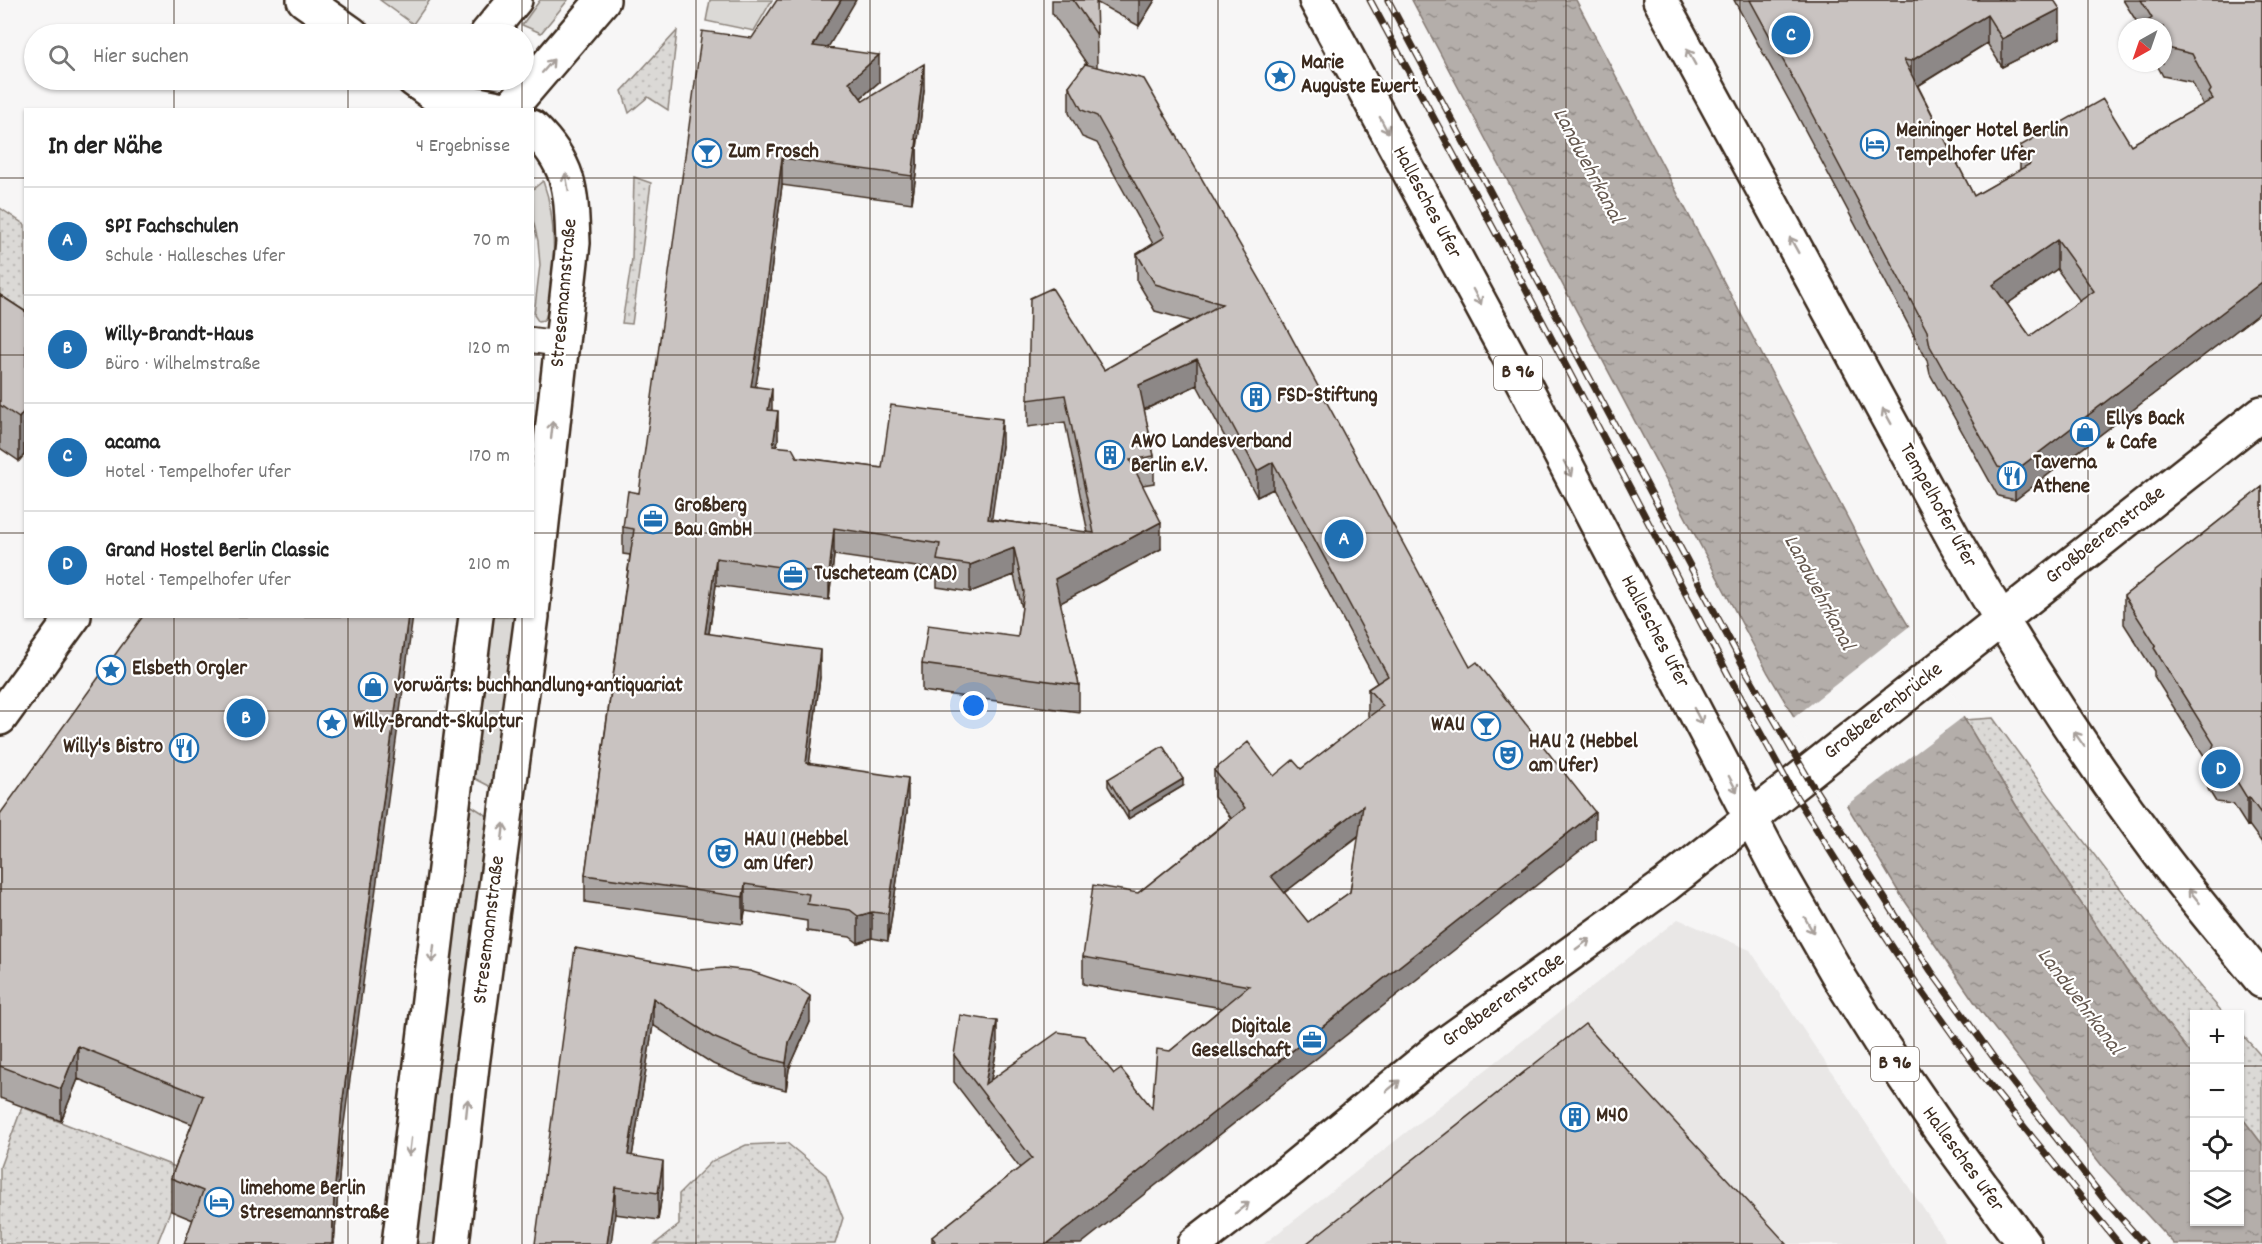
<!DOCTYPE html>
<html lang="de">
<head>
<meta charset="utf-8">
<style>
	:root { --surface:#fff; --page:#f6f6f6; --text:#222; --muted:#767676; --line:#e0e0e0; --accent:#1f6fb2 }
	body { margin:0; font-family:Dekko,sans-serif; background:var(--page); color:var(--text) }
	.controls { position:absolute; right:18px; bottom:18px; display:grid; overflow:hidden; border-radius:0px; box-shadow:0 2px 4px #0004 }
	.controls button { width:54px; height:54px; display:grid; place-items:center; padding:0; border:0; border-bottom:2px solid var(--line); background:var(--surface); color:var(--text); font:30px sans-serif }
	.compass { position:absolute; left:2118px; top:18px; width:54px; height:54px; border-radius:50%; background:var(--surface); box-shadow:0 2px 4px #0004; rotate:220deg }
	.you { position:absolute; left:974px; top:706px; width:21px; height:21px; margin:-15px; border:4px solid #fff; border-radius:50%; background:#1a73e8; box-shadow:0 0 0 9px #1a73e833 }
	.badge { display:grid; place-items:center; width:39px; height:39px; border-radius:50%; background:var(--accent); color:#fff; font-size:20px; font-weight:700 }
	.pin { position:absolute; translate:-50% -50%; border:3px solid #fff; box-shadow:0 2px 6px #0006 }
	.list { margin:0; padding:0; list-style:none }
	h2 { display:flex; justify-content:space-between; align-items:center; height:78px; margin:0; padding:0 24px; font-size:26px }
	h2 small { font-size:20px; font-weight:400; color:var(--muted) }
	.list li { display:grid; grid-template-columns:39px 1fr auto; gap:18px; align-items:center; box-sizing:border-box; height:108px; padding:0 24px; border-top:2px solid var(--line) }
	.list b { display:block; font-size:22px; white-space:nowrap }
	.list p { margin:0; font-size:20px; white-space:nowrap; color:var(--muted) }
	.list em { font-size:20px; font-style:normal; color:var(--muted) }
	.icon { flex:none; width:33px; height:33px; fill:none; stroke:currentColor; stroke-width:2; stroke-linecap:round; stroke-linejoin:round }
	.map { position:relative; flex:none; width:2262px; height:1244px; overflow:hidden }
	.search { position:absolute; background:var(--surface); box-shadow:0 2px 4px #0004; left:24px; top:24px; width:510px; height:66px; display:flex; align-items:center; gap:15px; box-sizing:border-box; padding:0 21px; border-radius:33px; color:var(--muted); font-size:22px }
	.panel { position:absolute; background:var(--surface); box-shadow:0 2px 4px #0004; left:24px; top:108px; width:510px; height:510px; border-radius:0px }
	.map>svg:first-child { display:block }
	.built { fill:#e9e7e6 }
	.grass { fill:#dbd9d6; stroke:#8b827a; stroke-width:1.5 }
	.park { fill:url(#park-dots); stroke:#8b827a; stroke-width:1.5 }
	.water { fill:url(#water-ripples); stroke:#847972; stroke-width:1.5 }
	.pier { fill:#f7f6f6 }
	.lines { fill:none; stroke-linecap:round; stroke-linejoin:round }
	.service-casing { stroke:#3b2a1e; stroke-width:28 }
	.minor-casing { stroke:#3b2a1e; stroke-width:38 }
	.secondary-casing { stroke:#3b2a1e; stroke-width:38 }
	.primary-casing { stroke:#3b2a1e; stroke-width:38 }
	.service { stroke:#fff; stroke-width:24 }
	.minor { stroke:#fff; stroke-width:33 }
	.secondary { stroke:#fff; stroke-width:33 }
	.primary { stroke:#fff; stroke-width:33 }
	.rail-casing { stroke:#3b2a1e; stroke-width:7 }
	.rail { stroke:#fff; stroke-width:4.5; stroke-dasharray:14; stroke-linecap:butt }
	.wall { fill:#ada8a6; stroke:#3b2a1e; stroke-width:1.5; fill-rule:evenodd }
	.shaded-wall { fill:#8d8887; stroke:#3b2a1e; stroke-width:1.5 }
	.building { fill:#c9c3c1; stroke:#3b2a1e; stroke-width:1.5; fill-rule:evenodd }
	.oneway { stroke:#a79f9a }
	.grid { fill:none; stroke:#3b2a1e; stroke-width:1.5; stroke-opacity:0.55 }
	.labels { text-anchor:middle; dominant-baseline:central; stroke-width:4.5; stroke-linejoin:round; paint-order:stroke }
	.shield { fill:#fff; stroke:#766a62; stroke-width:1.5 }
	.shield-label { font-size:20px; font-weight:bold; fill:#3b2a1e }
	.poi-label { font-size:21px; font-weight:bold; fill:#3b2a1e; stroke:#fff; text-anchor:start }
	.street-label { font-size:21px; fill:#3b2a1e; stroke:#fff }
	.water-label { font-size:22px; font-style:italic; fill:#65584f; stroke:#fff }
</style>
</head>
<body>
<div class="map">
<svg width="2262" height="1244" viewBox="0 0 2262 1244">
	<defs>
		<pattern id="park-dots" width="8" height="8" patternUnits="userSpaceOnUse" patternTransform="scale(1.5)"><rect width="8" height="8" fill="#dbd9d6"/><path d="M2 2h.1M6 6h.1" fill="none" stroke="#bdbab7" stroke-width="1.8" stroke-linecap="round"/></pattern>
		<pattern id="water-ripples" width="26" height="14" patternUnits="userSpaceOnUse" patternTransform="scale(1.5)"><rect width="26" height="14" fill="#b4aeaa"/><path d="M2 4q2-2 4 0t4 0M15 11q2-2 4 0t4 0" fill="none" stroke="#948e8a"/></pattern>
	</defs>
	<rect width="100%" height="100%" fill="#f7f6f6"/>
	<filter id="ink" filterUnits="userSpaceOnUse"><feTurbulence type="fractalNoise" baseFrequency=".0167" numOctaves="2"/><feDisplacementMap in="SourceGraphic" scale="12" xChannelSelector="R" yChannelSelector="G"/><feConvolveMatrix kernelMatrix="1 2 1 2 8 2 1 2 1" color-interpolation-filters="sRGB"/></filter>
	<g filter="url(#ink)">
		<path class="built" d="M1678 919 1750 950 1947 1244H1264Z"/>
		<path class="grass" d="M380 0H430L413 24Z
			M540 0H568L541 33 522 25Z
			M710 0H772L754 31 706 21Z
			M543 181C559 225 554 272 546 317L544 320 538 321 534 315 540 265 538 241 533 220 532 190Z
			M492 617H521L497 790 470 776Z
			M467 803 494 820 440 1244H411Z"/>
		<path class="park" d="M677 31 668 110 648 97 629 113 622 91Z
			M634 177 651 183 632 324 622 323 632 259Z
			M0 208 25 225 26 336 0 320Z
			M1993 718C2066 820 2141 920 2224 1014H2194V1058L2126 970 2023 817 1965 720Z
			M2240 1032 2262 1057V1144L2240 1115Z
			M22 1107 186 1171 157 1244H0V1167Z
			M787 1143 826 1175 843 1218 835 1244H655L679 1225V1194L712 1161 746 1145Z"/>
		<path class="water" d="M1412 0H1576L1875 570 2023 817 2126 970 2194 1058V1222H2240V1115L2262 1144V1244H2174L2103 1167 1980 1010 1898 891 1768 673Z"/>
		<path class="pier" d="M1911 625 1966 715 1844 807 1792 719Z"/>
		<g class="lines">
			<g class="service-casing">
				<path id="service" d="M532 340 561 344"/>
			</g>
			<g class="minor-casing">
				<path id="minor" d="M304 0 352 34
					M414 80 436 96
					M1195 1244 1291 1170 1441 1047 1666 885 2262 413"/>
			</g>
			<g class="secondary-casing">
				<path id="secondary" d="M487 34 515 0
					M436 96 509 110
					M509 110 603 0
					M532 127C572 166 571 191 573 243L532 613
					M0 718 74 616
					M399 1244 476 616
					M452 1244 472 1066 532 616"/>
			</g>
			<g class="primary-casing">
				<path id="primary" d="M1316 0 1517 371 1780 874 1841 980 1880 1042 1939 1128 2024 1244
					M1660 0 1955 541C2017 649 2085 754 2159 853 2192 897 2228 939 2262 981"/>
			</g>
			<use href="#service" class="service"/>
			<use href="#minor" class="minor"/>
			<use href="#secondary" class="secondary"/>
			<use href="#primary" class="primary"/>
			<g class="rail-casing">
				<path id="rail" d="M1370 0 1505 250 1730 678 1792 790 1854 889 1916 983 1981 1074 2119 1244
					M1388 0 1745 669 1811 783 1931 971 1999 1065 2104 1199 2144 1244"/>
			</g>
			<use href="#rail" class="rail"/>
		</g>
		<path class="wall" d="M1052 0H1155L1139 26 1096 2 1097 67 1470 667 1595 839 932 1244V1237L1020 1168 954 1082V1055L997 1048 991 1080 1114 1074 1152 1108 1170 1051 1222 1008 1083 984V957L1138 893 1231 818 1214 797V770L1274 776 1301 769 1369 717 1368 716V689L1377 683 1273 489 1257 497 1197 385 1144 410 1154 456V483L1142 485 1161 549 1060 603 1079 685V712L922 691V664L1018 637 1022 608 1014 575 970 592 937 587V570L834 555 829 600 716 585 709 634 820 677 809 763 908 805 888 941 872 938 858 943 850 937 807 931V921L745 911 743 924 585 902V875L630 555 623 554V527L639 493 828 48 879 82 861 98 863 101 924 90 917 148V166L912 203 782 185 759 367 755 387 772 411 778 438 777 447 797 457 882 468 1002 446 991 519 1088 533 1065 422 1028 427V400L1104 370 1191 321 1155 311 1137 281V254L1153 244 1097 143 1082 137 1069 113V86L1087 64 1052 13ZM1359 836 1350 892 1308 922 1284 893Z
			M1734 0H2054L2060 38 2002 67 1987 43 1918 86 1974 196 2020 170V146L2131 145 2203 105 2192 82 2163 76 2156 63H2163V27H2140L2123 0H2262V311L2015 500 1998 496 1930 374 1927 360 1796 113ZM2057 269 2080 301 2030 336 2007 304Z
			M0 295 26 312V456L24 455 19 461 0 448Z
			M2262 487V843L2249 825 2247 826 2233 804 2216 802 2208 789V762L2154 676V671L2124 624V596Z
			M1108 779 1183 786 1128 819 1108 786Z
			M0 814 342 1138 334 1244H184L193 1220 171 1211V1178L192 1124 78 1079 61 1121 0 1098Z
			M575 948 810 1022 789 1069 786 1090 755 1082 713 1064 653 1025 632 1156 663 1187 658 1220 615 1214Z"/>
		<path class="shaded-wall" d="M841 0H856L813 73V46Z
			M1139 0H1155L1139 26Z
			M2060 9V38L2002 67V39Z
			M1987 15V43L1911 90V61Z
			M879 55V82L849 108V82Z
			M924 64V90L917 148V166L912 203V176L915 139Z
			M782 158V185L759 367 751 413V386Z
			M2057 240V269L1993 314V285Z
			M2262 282V311L2015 500V471Z
			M1197 359V385L1139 412V385Z
			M772 389V415L768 410Z
			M24 411V455L19 461V418Z
			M778 411V438L773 473V446Z
			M1002 419V446L988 546V519Z
			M1273 462V489L1257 497V471Z
			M1161 522V549L1055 606V579Z
			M834 528V555L829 600V574Z
			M1014 548V575L970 592V565Z
			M716 558V585L705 660V633Z
			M408 616H413L342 1138 334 1244H332L334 1197 342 1106Z
			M820 650V677L806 790V763Z
			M908 778V805L888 941V914Z
			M1183 779V786L1128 819V812Z
			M2249 797V825L2247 826V798Z
			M1363 806V832L1271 903V876Z
			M1595 812V839L1081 1244H1047Z
			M745 884V911L743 924V897Z
			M872 912V938L858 943V916Z
			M810 996V1022L789 1069 786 1090V1063L789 1042Z
			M653 998V1025L628 1182V1155Z
			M997 1021V1048L987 1099 985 1084Z
			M78 1046V1079L61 1121V1089Z
			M663 1161V1187L658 1220V1193Z
			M615 1187V1214L611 1244H607Z"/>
		<path class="building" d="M777 0H841L813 46 879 55 849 82 863 101 924 64 915 139H917L912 176 782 158 759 341 751 386 772 389 768 410 778 411 773 446 792 448 797 457 882 468 891 405 1002 419 988 519 1094 533 1065 395 1028 400 1030 298 1052 288 1104 370 1222 304 1155 284 1137 254 1165 237 1097 116 1082 110 1069 86 1085 64 1144 79 1261 281 1470 667 1477 662 1595 812 1047 1244H931L935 1241 932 1237 1032 1158 954 1055 960 1015 997 1021 985 1084 1058 1032 1084 1036 1114 1074 1121 1069 1152 1108 1157 1049 1170 1051 1249 986 1083 957 1093 885 1138 893 1245 808 1214 770 1248 742 1274 776 1293 760 1301 769 1383 706 1368 689 1388 676 1273 462 1257 471 1197 359 1139 385 1154 456 1130 460 1161 522 1055 579 1079 685 922 664 928 625 1018 637 1024 592 1014 548 970 565 937 560 940 544 834 528 829 574 716 558 705 633 820 650 806 763 908 778 888 914 872 912 858 916 850 910 807 904 809 894 745 884 743 897 585 875 634 529 623 527 628 491 639 493 702 31 752 38ZM1363 806 1350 892 1308 922 1271 876Z
			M1073 0H1096L1097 35Z
			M1750 0H2054L2060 9 2002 39 1987 15 1911 61 1904 60 1974 196 2030 164 2020 146 2103 99 2131 145 2213 99 2209 93 2211 90 2192 54 2163 47V27H2151L2148 21 2152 18 2141 0H2262V282L2015 471 1998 467 1930 346 1927 331 1796 84ZM2057 240 2094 291 2030 336 1993 285Z
			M0 295 26 312V413L24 411 19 418 0 405Z
			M2262 487V815L2249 797 2247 798 2233 775 2216 774 2208 761 2214 744 2154 648 2156 646 2124 596Z
			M143 616H408L342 1106 334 1197 332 1244H184L203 1191 171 1178 203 1096 78 1046 61 1089 0 1066V814Z
			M1163 746 1183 779 1128 812 1108 779Z
			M575 948 700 970 724 968 750 971 795 986 810 996 789 1042 786 1063 755 1055 713 1037 653 998 628 1155 663 1161 658 1193 615 1187 607 1244H535Z
			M1585 1024 1787 1244H1306Z"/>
		<defs><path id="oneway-shaft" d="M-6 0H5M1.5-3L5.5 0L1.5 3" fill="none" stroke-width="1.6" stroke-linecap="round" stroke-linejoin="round" transform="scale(1.5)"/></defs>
		<g class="oneway">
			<use href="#oneway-shaft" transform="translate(1691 57) rotate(-119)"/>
			<use href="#oneway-shaft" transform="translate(548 66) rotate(-49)"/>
			<use href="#oneway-shaft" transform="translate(1384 125) rotate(62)"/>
			<use href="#oneway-shaft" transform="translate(567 182) rotate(-101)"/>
			<use href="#oneway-shaft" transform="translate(1794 245) rotate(-119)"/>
			<use href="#oneway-shaft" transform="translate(1477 297) rotate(62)"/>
			<use href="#oneway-shaft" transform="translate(1887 416) rotate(-119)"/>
			<use href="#oneway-shaft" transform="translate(552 430) rotate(-84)"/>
			<use href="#oneway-shaft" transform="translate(1568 469) rotate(62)"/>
			<use href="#oneway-shaft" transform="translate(1698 716) rotate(62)"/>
			<use href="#oneway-shaft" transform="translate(2079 739) rotate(-125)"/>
			<use href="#oneway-shaft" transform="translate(1733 784) rotate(62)"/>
			<use href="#oneway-shaft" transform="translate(503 832) rotate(-83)"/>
			<use href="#oneway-shaft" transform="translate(2194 896) rotate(-129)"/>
			<use href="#oneway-shaft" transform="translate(1809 925) rotate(60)"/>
			<use href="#oneway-shaft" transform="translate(1583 944) rotate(-36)"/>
			<use href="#oneway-shaft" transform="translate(433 954) rotate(97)"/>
			<use href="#oneway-shaft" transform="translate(1393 1086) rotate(-39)"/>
			<use href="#oneway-shaft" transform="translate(467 1108) rotate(-84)"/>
			<use href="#oneway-shaft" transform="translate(410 1147) rotate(97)"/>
			<use href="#oneway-shaft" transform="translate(1242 1208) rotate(-38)"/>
		</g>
	</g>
	<path class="grid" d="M174 0V34M348 0V34M522 0V34M696 0V1244M870 0V1244M1044 0V1244M1218 0V1244M1392 0V1244M1566 0V1244M1740 0V1244M1914 0V1244M2088 0V1244M174 80V110M348 80V110M522 80V110M0 178H26M532 178H2262M0 355H26M532 355H2262M0 533H26M532 533H2262M174 616V1244M348 616V1244M522 616V1244M0 711H2262M0 889H2262M0 1066H2194M2240 1066H2262"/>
	<defs>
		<g id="sight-ring" transform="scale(1.5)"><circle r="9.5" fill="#fff" stroke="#1f6fb2" stroke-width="1.5"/><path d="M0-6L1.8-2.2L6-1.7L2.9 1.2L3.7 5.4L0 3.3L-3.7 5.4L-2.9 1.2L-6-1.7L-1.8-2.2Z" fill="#1f6fb2"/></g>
		<g id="hotel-ring" transform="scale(1.5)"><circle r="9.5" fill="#fff" stroke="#1f6fb2" stroke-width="1.5"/><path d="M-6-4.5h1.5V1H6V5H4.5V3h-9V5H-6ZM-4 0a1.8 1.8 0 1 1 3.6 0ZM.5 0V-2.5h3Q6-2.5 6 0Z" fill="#1f6fb2"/></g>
		<g id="bar-ring" transform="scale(1.5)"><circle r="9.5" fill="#fff" stroke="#1f6fb2" stroke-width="1.5"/><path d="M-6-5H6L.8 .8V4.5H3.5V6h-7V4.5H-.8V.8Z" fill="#1f6fb2"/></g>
		<g id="building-ring" transform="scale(1.5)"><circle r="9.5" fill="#fff" stroke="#1f6fb2" stroke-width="1.5"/><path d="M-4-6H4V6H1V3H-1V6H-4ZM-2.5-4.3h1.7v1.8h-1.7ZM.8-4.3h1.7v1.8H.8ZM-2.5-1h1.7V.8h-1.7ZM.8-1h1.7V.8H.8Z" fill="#1f6fb2"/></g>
		<g id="shop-ring" transform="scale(1.5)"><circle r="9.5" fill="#fff" stroke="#1f6fb2" stroke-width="1.5"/><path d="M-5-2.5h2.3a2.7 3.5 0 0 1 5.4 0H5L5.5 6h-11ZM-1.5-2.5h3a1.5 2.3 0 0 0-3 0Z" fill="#1f6fb2"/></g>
		<g id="restaurant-ring" transform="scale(1.5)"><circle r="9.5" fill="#fff" stroke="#1f6fb2" stroke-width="1.5"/><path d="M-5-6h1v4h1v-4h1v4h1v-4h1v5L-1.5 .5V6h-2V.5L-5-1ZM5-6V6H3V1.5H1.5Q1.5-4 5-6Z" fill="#1f6fb2"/></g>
		<g id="office-ring" transform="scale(1.5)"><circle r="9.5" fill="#fff" stroke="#1f6fb2" stroke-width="1.5"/><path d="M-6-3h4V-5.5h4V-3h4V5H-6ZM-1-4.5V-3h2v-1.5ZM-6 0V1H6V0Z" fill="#1f6fb2"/></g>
		<g id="theatre-ring" transform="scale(1.5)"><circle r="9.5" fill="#fff" stroke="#1f6fb2" stroke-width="1.5"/><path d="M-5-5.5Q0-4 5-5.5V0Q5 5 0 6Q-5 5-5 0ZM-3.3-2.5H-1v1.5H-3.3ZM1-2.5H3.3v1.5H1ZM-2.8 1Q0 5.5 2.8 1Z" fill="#1f6fb2"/></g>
	</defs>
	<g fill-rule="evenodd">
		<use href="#sight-ring" x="1280" y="76"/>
		<use href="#hotel-ring" x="1875" y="144"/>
		<use href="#bar-ring" x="707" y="153"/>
		<use href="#building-ring" x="1256" y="397"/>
		<use href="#shop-ring" x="2085" y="432"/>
		<use href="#building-ring" x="1110" y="455"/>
		<use href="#restaurant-ring" x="2012" y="476"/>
		<use href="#office-ring" x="653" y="519"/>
		<use href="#office-ring" x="793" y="575"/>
		<use href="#sight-ring" x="111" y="670"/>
		<use href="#shop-ring" x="373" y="687"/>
		<use href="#sight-ring" x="332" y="723"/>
		<use href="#bar-ring" x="1486" y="726"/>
		<use href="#restaurant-ring" x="184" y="748"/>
		<use href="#theatre-ring" x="1508" y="755"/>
		<use href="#theatre-ring" x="723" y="853"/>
		<use href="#office-ring" x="1312" y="1040"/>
		<use href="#building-ring" x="1575" y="1117"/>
		<use href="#hotel-ring" x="219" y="1202"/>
	</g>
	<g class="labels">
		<g class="shield">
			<rect x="1494" y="356" width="48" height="34" rx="4.5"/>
			<rect x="1871" y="1047" width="48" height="34" rx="4.5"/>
		</g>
		<g class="shield-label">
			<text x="1518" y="373">B 96</text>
			<text x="1895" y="1064">B 96</text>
		</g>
		<g class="poi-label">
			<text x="1301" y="64">Marie<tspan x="1301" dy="24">Auguste Ewert</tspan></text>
			<text x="1896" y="132">Meininger Hotel Berlin<tspan x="1896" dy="24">Tempelhofer Ufer</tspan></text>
			<text x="728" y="153">Zum Frosch</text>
			<text x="1277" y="397">FSD-Stiftung</text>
			<text x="2106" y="420">Ellys Back<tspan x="2106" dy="24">&amp; Cafe</tspan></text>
			<text x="1131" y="443">AWO Landesverband<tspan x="1131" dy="24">Berlin e.V.</tspan></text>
			<text x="2033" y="464">Taverna<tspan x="2033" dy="24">Athene</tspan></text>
			<text x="674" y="507">Großberg<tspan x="674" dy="24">Bau GmbH</tspan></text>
			<text x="814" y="575">Tuscheteam (CAD)</text>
			<text x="132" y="670">Elsbeth Orgler</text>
			<text x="394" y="687">vorwärts: buchhandlung+antiquariat</text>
			<text x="353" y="723">Willy-Brandt-Skulptur</text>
			<text x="1465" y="726" text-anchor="end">WAU</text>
			<text x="1529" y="743">HAU 2 (Hebbel<tspan x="1529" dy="24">am Ufer)</tspan></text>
			<text x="163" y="748" text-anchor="end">Willy's Bistro</text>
			<text x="744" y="841">HAU 1 (Hebbel<tspan x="744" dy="24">am Ufer)</tspan></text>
			<text x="1291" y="1028" text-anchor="end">Digitale<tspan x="1291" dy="24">Gesellschaft</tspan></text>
			<text x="1596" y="1117">M40</text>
			<text x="240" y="1190">limehome Berlin<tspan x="240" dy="24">Stresemannstraße</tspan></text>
		</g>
		<g class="street-label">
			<text transform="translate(1426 203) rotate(62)">Hallesches Ufer</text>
			<text transform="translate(565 293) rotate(-85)">Stresemannstraße</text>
			<text transform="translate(1937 506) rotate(61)">Tempelhofer Ufer</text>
			<text transform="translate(2106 536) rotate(-38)">Großbeerenstraße</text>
			<text transform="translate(1654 632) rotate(62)">Hallesches Ufer</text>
			<text transform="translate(1884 712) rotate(-38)">Großbeerenbrücke</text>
			<text transform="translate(490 930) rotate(-83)">Stresemannstraße</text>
			<text transform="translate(1504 1001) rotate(-36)">Großbeerenstraße</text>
			<text transform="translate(1962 1160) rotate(54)">Hallesches Ufer</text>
		</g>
		<g class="water-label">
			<text transform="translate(1587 166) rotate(62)">Landwehrkanal</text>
			<text transform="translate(1818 593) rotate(62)">Landwehrkanal</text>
			<text transform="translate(2079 1002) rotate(53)">Landwehrkanal</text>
		</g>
	</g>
</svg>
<div class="controls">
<button>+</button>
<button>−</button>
<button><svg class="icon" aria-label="locate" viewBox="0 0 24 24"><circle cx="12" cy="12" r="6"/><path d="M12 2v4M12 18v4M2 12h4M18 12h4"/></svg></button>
<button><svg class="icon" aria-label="layers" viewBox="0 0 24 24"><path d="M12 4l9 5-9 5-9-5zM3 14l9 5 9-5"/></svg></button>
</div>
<svg class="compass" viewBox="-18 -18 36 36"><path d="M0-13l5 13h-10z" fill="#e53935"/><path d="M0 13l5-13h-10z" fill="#767676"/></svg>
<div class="you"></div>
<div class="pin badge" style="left:1344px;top:539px">A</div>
<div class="pin badge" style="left:246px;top:718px">B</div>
<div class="pin badge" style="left:1791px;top:35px">C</div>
<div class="pin badge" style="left:2221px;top:769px">D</div>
<div class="search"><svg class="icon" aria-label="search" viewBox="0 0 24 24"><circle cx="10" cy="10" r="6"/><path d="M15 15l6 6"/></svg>Hier suchen</div>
<section class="panel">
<h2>In der Nähe<small>4 Ergebnisse</small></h2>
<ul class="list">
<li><span class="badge">A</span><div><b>SPI Fachschulen</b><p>Schule · Hallesches Ufer</p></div><em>70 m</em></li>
<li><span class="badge">B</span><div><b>Willy-Brandt-Haus</b><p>Büro · Wilhelmstraße</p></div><em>120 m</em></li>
<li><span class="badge">C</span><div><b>acama</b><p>Hotel · Tempelhofer Ufer</p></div><em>170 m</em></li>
<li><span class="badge">D</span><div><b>Grand Hostel Berlin Classic</b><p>Hotel · Tempelhofer Ufer</p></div><em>210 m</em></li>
</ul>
</section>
</div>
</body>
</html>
